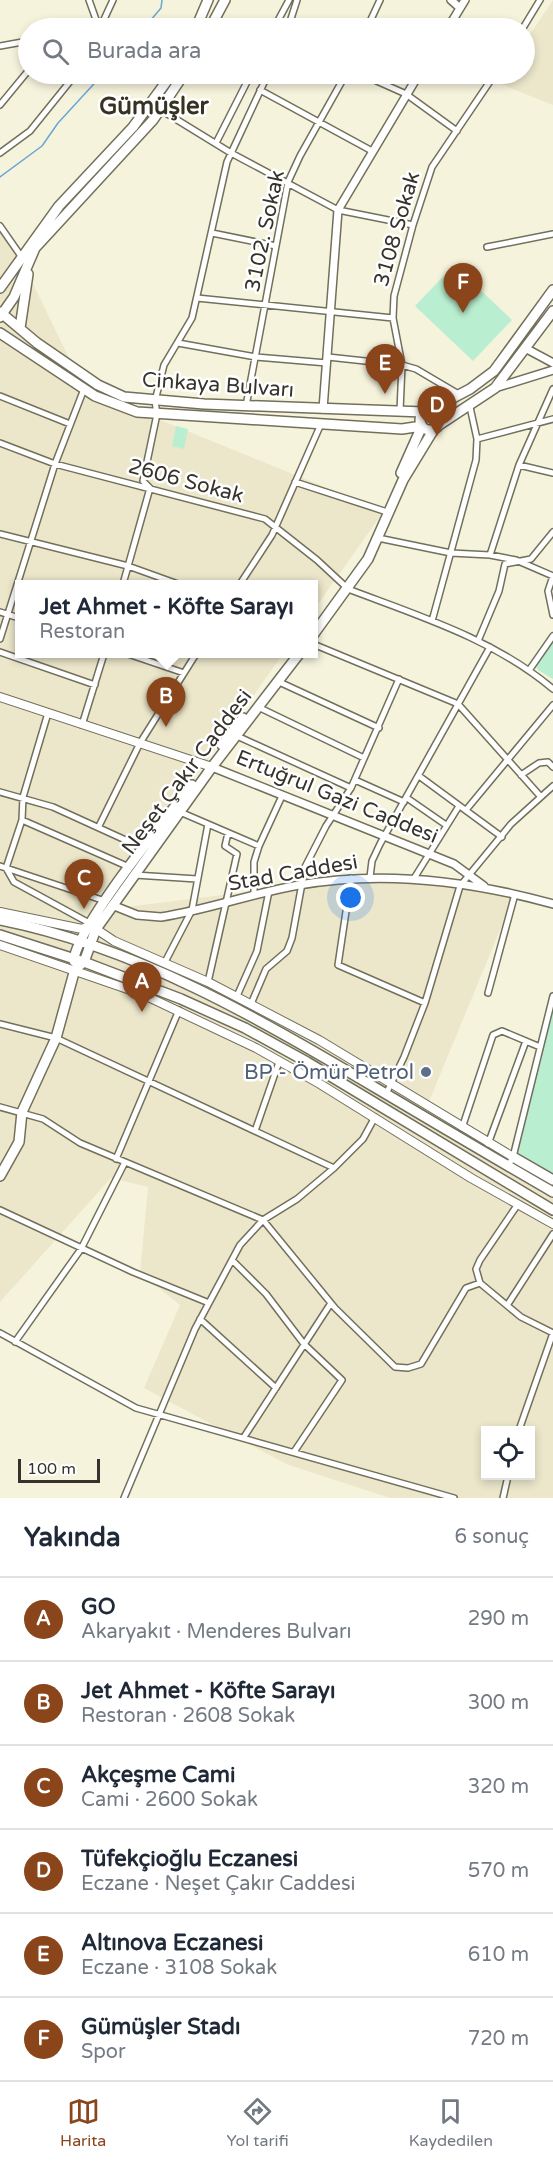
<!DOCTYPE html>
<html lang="tr">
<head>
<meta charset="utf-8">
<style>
	:root { --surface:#fff; --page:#f2f2f3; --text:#1f2937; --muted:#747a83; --line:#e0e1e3; --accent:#8a451b }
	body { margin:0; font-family:"Varela Round",sans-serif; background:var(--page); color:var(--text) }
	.controls { position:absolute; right:18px; bottom:18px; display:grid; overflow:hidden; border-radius:0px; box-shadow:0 3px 9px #0003 }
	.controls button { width:54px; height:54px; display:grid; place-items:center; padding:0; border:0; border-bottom:2px solid var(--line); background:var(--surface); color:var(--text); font:30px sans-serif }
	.scale { position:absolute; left:18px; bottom:15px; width:82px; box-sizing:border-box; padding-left:6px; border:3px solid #35332b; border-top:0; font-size:16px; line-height:21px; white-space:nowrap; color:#35332b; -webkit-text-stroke:4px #fff; paint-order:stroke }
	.you { position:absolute; left:351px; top:898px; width:21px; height:21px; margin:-15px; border:4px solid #fff; border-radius:50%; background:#1a73e8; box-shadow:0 0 0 9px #1a73e833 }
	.badge { display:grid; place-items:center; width:39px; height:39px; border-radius:50%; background:var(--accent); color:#fff; font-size:20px; font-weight:700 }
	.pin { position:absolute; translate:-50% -50px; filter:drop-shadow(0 2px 3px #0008) }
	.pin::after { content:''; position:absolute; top:32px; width:21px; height:18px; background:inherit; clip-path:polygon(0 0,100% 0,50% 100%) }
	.popup { position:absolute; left:15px; top:580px; width:303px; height:78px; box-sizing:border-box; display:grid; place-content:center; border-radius:0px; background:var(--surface); filter:drop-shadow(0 2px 4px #0005); font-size:20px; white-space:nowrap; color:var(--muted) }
	.popup b { font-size:22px; color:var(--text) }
	.popup::after { content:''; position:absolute; left:50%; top:100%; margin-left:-12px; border:12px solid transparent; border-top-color:var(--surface) }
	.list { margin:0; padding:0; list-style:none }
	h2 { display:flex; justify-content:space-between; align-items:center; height:78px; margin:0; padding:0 24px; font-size:26px }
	h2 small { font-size:20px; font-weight:400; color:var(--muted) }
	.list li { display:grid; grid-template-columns:39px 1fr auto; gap:18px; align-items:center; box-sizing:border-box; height:84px; padding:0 24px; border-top:2px solid var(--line) }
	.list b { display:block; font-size:22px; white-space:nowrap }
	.list p { margin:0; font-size:20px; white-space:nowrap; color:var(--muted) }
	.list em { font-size:20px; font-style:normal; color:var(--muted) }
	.icon { flex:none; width:33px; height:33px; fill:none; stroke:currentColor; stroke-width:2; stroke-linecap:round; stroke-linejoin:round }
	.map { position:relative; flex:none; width:553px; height:1498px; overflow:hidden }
	.search { position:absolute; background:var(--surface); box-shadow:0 3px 9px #0003; left:18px; right:18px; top:18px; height:66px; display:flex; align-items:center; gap:15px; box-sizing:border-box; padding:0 21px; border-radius:33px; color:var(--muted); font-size:22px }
	.sheet { height:582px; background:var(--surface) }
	nav { display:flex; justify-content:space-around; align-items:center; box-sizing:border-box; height:84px; border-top:2px solid var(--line); background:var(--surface); font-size:16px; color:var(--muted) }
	nav a { display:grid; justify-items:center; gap:3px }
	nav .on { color:var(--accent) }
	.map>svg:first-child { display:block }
	.built { fill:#ece7cb; fill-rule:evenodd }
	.green { fill:#b9efd0 }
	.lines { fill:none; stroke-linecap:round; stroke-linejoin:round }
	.stream { stroke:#68a6d4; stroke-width:1.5 }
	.minor-casing { stroke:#726f5b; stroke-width:8 }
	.tertiary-casing { stroke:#726f5b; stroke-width:10 }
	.secondary-casing { stroke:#726f5b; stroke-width:10 }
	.primary-casing { stroke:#726f5b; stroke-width:12 }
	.minor { stroke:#fff; stroke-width:5 }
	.tertiary { stroke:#fff; stroke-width:7 }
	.secondary { stroke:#fff; stroke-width:8 }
	.primary { stroke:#fff; stroke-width:9 }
	.service-dot { fill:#5c6f8a; stroke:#fff; stroke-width:2 }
	.labels { text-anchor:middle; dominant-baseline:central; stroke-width:5; stroke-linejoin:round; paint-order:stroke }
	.street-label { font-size:21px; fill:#35332b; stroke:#fff }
	.service-label { font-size:21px; fill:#4e5e75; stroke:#fff; text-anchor:end }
	.quarter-label { font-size:24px; font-weight:bold; fill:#363322; stroke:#fff }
</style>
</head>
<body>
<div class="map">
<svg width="553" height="1498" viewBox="0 0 553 1498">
	<rect width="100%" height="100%" fill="#f6f3dd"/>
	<path class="built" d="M553 0V105L498 83 504 74H524L525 42Z
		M0 224 20 257 84 389 384 511 313 611V584H19V654H283L101 910 370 877 515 894 423 1116 553 1191V1498H390L286 1464 144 1388 180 1305 140 1273 148 1187 111 1178 0 1302ZM486 1430H530V1476H486Z"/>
	<path class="green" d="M454 265 512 320 473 361 415 306Z
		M176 426 188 429 184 449 172 446Z
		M553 642V679L538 670 536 665Z
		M553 998V1176L513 1157Z"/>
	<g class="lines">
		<path class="stream" d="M144 28 161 8 162 0
			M0 177 42 146 58 123 103 74"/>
		<g class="minor-casing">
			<path id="minor" d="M89 0 99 28
				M90 28H97
				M100 28 113 0
				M274 28 289 0
				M288 28 297 0
				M367 28 380 0
				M523 28 540 0
				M0 46 28 41
				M361 74 406 94 457 131
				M260 90 372 151
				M0 105 28 71
				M161 110 231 153 338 210 413 225
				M216 143 251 74
				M0 153 30 131 76 74
				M0 226 23 259
				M212 233 276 246
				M487 247 553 234
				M197 298 393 318
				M178 343 256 357 327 363
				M328 357 402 365 416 369 460 395
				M0 396 70 424
				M246 406 288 182 300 156 346 74
				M400 411 402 365 393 318 394 296 413 225 432 167 495 74
				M477 439 553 419
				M0 443 55 464 265 519 317 560 345 586
				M519 465 553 473
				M295 482 384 511
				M0 534 128 566 178 584
				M378 538 451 553 490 555 516 560 553 576
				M490 555 519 465 553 389
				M553 576 548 591 553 615
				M123 584 150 488 143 481 157 414 155 401 164 365 192 318 227 162 268 74
				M240 584 272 535 321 424
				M348 589C419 616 494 639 553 689
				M0 612 19 618
				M432 621 476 460 477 439 470 407
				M0 639 55 464 84 389
				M478 641 499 591 505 564 531 559 553 532
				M313 644 458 704 541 797
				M0 652 95 685
				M128 654 184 673
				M289 654H290
				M530 669 553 636
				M277 681 379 728
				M258 707 364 758
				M48 713 23 797 22 820 6 868 105 901
				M82 725 104 654
				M237 736 351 788
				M521 775 539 763 548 762 553 767
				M419 776 502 837
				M355 780 404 802
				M0 792 53 807 143 848
				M407 798 446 825
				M466 810 553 705
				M180 812 259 846
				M22 820 129 867
				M99 826 140 743 196 654
				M0 866 6 868 14 882 91 924
				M135 875 197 879
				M370 877 372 861 380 844 490 647
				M351 878 338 965 425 1003
				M413 880 459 806
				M254 895V862L259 846 282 796
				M165 962 192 910 208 824
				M208 982 237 854 225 846 228 833
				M488 993 515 894
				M237 996 257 951 269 891
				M251 1004 266 969 287 951 292 938 305 867 326 826 351 788 399 679
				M0 1024 56 1038 334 1168
				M386 1094 404 1057 425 1003 460 886 511 824 553 786
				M0 1107 43 1119 80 1143 263 1220 335 1308 395 1367 408 1368 421 1364 466 1288 480 1283 521 1317 553 1333
				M462 1128 493 1035 502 1031 540 1047
				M255 1131 279 1062
				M488 1144 526 1041
				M116 1159 179 1010
				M508 1166 513 1157 553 996
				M0 1210 133 1272 209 1303
				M232 1260 266 1294 304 1344 342 1380 294 1452
				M480 1283 476 1269 480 1260 518 1204
				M508 1304 553 1234
				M200 1319 276 1388
				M0 1333 136 1408 454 1498
				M15 1342 81 1249 125 1162
				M519 1430 553 1333
				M244 1437 331 1303
				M124 1498 195 1329 240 1245 263 1220 297 1199 334 1168 363 1139 375 1117
				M503 1498 508 1476"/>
		</g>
		<g class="tertiary-casing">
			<path id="tertiary" d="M451 0 460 8
				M448 28 465 0
				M525 348 553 363
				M495 388 553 370
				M323 409 338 210 419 74
				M212 767 454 864 484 886
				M112 905 137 915 161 917C207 910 253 893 299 885 384 870 471 881 553 904"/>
		</g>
		<g class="secondary-casing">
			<path id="secondary" d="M0 697 212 767
				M0 912 82 929 90 925
				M96 929 114 941 208 982 319 1040 513 1157
				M0 945 142 994 256 1048 320 1084 471 1178 553 1224"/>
		</g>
		<g class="primary-casing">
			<path id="primary" d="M196 28 208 0
				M210 28 225 0
				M0 288 59 206 133 127 172 74
				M0 312 37 343 98 385 124 397 204 404 424 412
				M0 317 14 297 35 248 153 120 184 74
				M20 328 28 274
				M0 333 95 396 137 412 402 429 422 426
				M430 410 470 389 494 371 553 290
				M420 420a10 10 0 1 1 20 0a10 10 0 1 1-20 0Z
				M439 425 495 388 553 311
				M401 473 422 426
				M313 635 368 559 403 480 434 429
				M222 745 243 718
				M0 920C136 947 259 1018 376 1088 435 1123 494 1158 553 1192
				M0 935 84 962 181 999 245 1028 307 1062 553 1210
				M74 961C74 931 169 814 192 785
				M513 1157 553 1180
				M0 1176 19 1142 22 1112 56 1038 75 969 84 962 96 929 212 767 299 654"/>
		</g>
		<use href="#minor" class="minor"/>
		<use href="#tertiary" class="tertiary"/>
		<use href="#secondary" class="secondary"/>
		<use href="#primary" class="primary"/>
	</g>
	<circle class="service-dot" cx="426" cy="1072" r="6"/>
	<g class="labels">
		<g class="street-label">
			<text transform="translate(397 229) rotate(-74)">3108 Sokak</text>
			<text transform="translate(265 231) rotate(-78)">3102. Sokak</text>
			<text transform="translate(218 385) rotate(4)">Cinkaya Bulvarı</text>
			<text transform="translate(186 481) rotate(15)">2606 Sokak</text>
			<text transform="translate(187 772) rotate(-53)">Neşet Çakır Caddesi</text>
			<text transform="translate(337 797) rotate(22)">Ertuğrul Gazi Caddesi</text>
			<text transform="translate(293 873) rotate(-10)">Stad Caddesi</text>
		</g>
		<g class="service-label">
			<text x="414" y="1072">BP - Ömür Petrol</text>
		</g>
		<g class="quarter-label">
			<text x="154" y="106">Gümüşler</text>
		</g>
	</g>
</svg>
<div class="controls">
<button><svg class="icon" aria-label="locate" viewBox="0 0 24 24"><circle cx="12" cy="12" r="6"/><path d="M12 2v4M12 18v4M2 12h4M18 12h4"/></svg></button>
</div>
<div class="scale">100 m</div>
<div class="you"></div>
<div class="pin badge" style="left:142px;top:1012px">A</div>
<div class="pin badge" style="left:166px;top:727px">B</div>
<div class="popup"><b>Jet Ahmet - Köfte Sarayı</b>Restoran</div>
<div class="pin badge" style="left:84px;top:909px">C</div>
<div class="pin badge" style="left:437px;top:436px">D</div>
<div class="pin badge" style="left:385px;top:394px">E</div>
<div class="pin badge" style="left:463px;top:313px">F</div>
<div class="search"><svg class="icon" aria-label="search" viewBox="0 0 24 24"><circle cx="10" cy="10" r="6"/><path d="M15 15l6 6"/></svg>Burada ara</div>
</div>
<section class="sheet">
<h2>Yakında<small>6 sonuç</small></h2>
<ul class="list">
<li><span class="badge">A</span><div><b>GO</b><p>Akaryakıt · Menderes Bulvarı</p></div><em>290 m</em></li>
<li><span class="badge">B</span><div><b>Jet Ahmet - Köfte Sarayı</b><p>Restoran · 2608 Sokak</p></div><em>300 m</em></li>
<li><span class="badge">C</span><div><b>Akçeşme Cami</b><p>Cami · 2600 Sokak</p></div><em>320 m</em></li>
<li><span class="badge">D</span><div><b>Tüfekçioğlu Eczanesi</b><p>Eczane · Neşet Çakır Caddesi</p></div><em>570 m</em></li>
<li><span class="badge">E</span><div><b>Altınova Eczanesi</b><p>Eczane · 3108 Sokak</p></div><em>610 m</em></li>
<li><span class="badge">F</span><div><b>Gümüşler Stadı</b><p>Spor</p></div><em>720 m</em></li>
</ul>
</section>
<nav>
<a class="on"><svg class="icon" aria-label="map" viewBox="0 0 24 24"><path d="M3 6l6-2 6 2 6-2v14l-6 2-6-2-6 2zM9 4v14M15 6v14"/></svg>Harita</a>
<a><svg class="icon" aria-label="directions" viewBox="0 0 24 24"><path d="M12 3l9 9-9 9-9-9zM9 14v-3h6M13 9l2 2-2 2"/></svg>Yol tarifi</a>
<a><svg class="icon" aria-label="saved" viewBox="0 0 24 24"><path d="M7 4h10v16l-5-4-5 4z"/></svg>Kaydedilen</a>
</nav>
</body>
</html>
